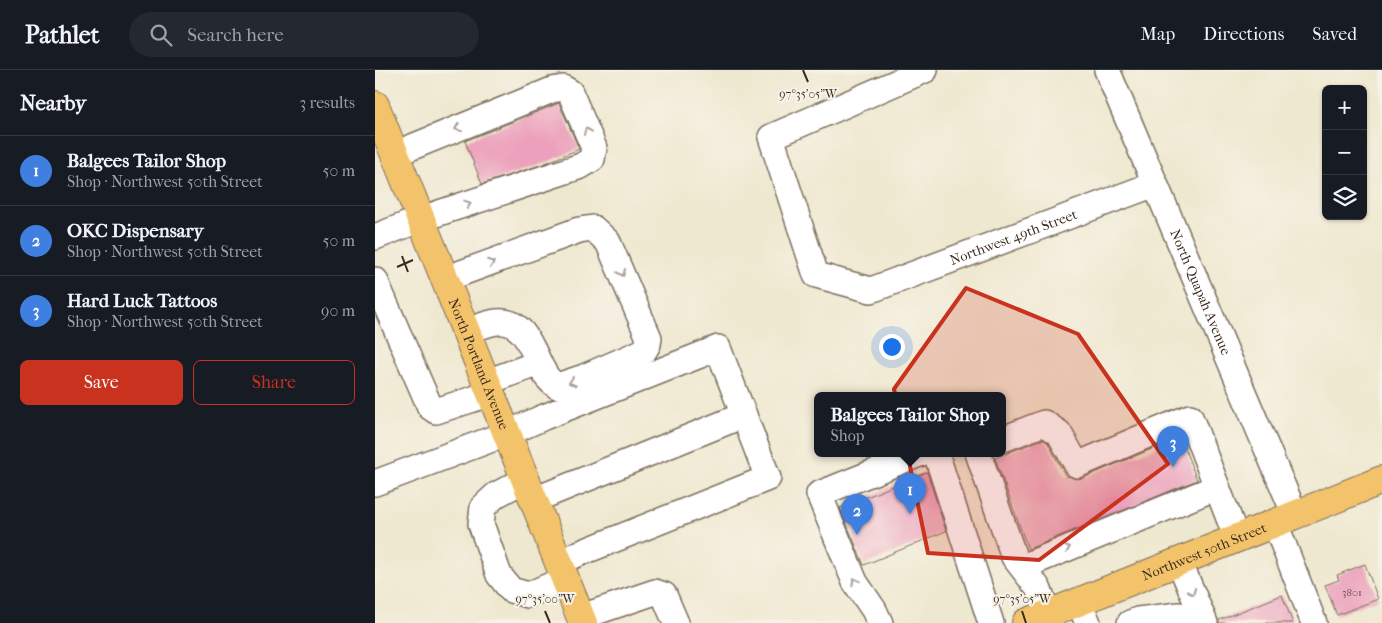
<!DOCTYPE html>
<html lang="en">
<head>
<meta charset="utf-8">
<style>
	:root { --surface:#171b24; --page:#242831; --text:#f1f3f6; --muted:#9ea1a6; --line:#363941; --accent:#c8321e }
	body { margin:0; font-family:"IM FELL French Canon",serif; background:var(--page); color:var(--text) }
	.controls { position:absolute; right:15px; top:15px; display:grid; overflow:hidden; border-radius:8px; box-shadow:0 1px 4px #0004 }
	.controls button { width:45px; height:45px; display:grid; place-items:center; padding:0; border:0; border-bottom:1px solid var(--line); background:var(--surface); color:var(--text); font:25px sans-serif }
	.you { position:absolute; left:516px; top:276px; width:18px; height:18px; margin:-12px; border:4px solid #fff; border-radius:50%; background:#1a73e8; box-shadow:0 0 0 8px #1a73e833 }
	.badge { display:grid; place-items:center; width:32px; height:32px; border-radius:50%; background:var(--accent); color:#fff; font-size:16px; font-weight:700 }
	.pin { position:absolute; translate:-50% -41px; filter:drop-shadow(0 1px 2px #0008) }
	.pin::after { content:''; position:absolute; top:26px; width:18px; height:15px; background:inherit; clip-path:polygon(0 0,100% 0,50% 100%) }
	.popup { position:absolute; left:439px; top:322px; width:192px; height:65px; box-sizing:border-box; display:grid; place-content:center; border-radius:8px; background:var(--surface); filter:drop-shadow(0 1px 4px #0005); font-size:16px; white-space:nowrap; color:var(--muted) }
	.popup b { font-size:19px; color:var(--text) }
	.popup::after { content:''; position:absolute; left:50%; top:100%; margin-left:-10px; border:10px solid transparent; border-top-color:var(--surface) }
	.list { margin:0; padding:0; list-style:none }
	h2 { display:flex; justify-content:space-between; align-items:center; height:65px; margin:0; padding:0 20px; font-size:21px }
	h2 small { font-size:16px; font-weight:400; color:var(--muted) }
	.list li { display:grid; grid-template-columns:32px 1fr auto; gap:15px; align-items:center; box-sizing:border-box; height:70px; padding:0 20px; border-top:1px solid var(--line) }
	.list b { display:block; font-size:19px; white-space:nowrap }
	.list p { margin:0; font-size:16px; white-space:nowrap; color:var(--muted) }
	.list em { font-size:16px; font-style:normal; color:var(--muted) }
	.actions { display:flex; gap:10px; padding:15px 20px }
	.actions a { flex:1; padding:11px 0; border:1px solid var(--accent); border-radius:8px; text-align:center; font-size:18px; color:var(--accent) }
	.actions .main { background:var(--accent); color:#fff }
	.icon { flex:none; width:28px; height:28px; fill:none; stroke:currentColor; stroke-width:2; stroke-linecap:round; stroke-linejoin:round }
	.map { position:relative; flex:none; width:1007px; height:553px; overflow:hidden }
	header { display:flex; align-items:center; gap:30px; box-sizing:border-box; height:70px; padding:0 25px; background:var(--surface); border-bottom:1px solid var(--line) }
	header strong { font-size:24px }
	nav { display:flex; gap:28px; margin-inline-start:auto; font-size:18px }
	.search { width:350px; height:45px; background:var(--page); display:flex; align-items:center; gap:12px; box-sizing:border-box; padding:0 18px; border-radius:28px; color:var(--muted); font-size:19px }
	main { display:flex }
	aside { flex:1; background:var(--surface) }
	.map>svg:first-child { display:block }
	.building { fill:#eca0bb }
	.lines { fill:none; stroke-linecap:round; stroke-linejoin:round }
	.minor-casing { stroke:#7a6c5c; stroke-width:28 }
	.major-casing { stroke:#7a6c5c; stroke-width:30 }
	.minor { stroke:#fff; stroke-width:25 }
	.major { stroke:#f2c36a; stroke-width:28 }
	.oneway { stroke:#a79f9a }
	.marked { fill:#c8321e; fill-opacity:0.2; stroke:#c8321e; stroke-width:4; stroke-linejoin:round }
	.ticks { fill:none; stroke:#3b2a1e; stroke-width:2 }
	.labels { text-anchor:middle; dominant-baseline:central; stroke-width:4; stroke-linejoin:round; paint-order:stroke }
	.number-label { font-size:11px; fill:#674845 }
	.street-label { font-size:14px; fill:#3b2a1e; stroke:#f7f3e8 }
	.ticks-label { font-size:12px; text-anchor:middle; fill:#3b2a1e; stroke:#f7f3e8; stroke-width:4; stroke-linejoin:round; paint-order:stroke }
</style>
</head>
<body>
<header>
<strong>Pathlet</strong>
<div class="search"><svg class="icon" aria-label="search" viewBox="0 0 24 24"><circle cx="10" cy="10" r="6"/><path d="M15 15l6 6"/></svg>Search here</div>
<nav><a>Map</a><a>Directions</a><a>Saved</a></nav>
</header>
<main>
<aside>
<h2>Nearby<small>3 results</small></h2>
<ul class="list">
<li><span class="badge" style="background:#3f7fe0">1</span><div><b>Balgees Tailor Shop</b><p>Shop · Northwest 50th Street</p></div><em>50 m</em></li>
<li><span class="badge" style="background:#3f7fe0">2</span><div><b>OKC Dispensary</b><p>Shop · Northwest 50th Street</p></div><em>50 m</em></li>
<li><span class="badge" style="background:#3f7fe0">3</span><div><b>Hard Luck Tattoos</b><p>Shop · Northwest 50th Street</p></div><em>90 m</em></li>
</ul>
<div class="actions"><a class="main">Save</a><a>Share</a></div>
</aside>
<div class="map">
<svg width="1007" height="553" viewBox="0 0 1007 553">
	<rect width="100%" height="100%" fill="#f7f3e8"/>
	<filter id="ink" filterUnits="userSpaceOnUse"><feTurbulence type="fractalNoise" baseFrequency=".02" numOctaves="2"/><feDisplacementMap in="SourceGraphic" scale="10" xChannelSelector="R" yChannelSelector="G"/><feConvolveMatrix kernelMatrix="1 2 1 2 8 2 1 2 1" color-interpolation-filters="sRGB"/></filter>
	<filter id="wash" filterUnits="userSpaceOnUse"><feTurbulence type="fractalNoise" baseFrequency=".0096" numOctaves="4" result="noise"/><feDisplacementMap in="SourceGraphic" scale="20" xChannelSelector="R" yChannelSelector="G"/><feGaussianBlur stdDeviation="1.12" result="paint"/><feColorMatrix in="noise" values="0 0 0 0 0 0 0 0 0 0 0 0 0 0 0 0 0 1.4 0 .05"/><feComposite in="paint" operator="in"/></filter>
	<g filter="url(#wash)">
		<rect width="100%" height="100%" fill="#efe8d0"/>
		<g id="blocks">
			<path class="building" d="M184 33 204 79 168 94 107 114 90 71Z
				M805 367 822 410 653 479 620 388 668 369 673 373 691 407 693 406 701 409 708 408Z
				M552 402 571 461 489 495 465 438Z
				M990 494 1003 529 962 545 950 515 964 510 962 505Z
				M907 525 918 553H844V550Z"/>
		</g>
	</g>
	<g filter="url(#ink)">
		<use href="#blocks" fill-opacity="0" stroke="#7a6c5c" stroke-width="1"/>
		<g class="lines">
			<g class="minor-casing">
				<g id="minor">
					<path id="s1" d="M550 0 396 67 441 205 496 220 780 114"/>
					<path id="s2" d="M732 0 920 445"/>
					<path d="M0 167 46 149 206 96 217 89 219 78 195 22 188 18 177 20 20 84"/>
					<path d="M70 209 204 160 218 158 233 172 274 268 273 274 269 281 209 307 182 316C172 310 170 304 165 295 156 276 147 249 122 252 112 253 101 258 92 261"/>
					<path d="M0 210 55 337 61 341 117 323"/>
					<path d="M112 312 164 293"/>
					<path d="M628 369 669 353 684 363 702 395 815 347 862 469"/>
					<path d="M561 383 616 553"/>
					<path d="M603 383 639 487 663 518 674 544"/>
					<path d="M151 409 121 425 108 437 106 454 124 505 136 520 153 525 190 509"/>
					<path d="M0 413 133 363 169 347 343 278 393 408 183 492"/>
					<path d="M159 430 369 345"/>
					<path d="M900 453 939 553"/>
					<path d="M804 491 830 553"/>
					<path d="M647 497 842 417"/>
					<path d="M704 532 713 553"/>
					<path d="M206 547 280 522 289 525 301 553"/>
					<path d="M505 553 499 540 480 512 444 424 547 383"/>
					<path d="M755 553 763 550 804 545 810 553"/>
				</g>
			</g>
			<g class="major-casing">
				<g id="major">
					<path id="s3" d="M0 35 208 553"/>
					<path id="s4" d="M651 553 1007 410"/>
				</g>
			</g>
			<use href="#minor" class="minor"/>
			<use href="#major" class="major"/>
		</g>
		<defs><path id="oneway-chevron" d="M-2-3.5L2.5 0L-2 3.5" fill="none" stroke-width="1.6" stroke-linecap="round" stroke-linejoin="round" transform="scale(1.25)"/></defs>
		<g class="oneway">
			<use href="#oneway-chevron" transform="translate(83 58) rotate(158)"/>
			<use href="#oneway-chevron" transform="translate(212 61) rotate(-113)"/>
			<use href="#oneway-chevron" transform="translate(93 134) rotate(-18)"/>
			<use href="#oneway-chevron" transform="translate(116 193) rotate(-20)"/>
			<use href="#oneway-chevron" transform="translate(247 203) rotate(67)"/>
			<use href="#oneway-chevron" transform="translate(197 312) rotate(161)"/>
			<use href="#oneway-chevron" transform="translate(692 478) rotate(-22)"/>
			<use href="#oneway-chevron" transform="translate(480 511) rotate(-118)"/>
			<use href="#oneway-chevron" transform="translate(817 522) rotate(68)"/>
		</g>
	</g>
	<path class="marked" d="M591 218 703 264 793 394 664 490 553 483 519 319Z"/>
	<path class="ticks" d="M428 0 433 12M27 186 33 202M22 197 38 190M170 541 175 553M647 541 651 553"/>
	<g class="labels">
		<g class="number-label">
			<text x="977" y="522">3801</text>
		</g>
		<g class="street-label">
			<text stroke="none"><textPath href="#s1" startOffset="522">Northwest 49th Street</textPath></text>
			<text stroke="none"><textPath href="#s2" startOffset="241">North Quapah Avenue</textPath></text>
			<text stroke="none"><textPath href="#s3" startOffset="279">North Portland Avenue</textPath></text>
			<text stroke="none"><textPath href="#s4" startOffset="192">Northwest 50th Street</textPath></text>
		</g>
	</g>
	<g class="ticks-label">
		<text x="433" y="28">97°35'05"W</text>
		<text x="170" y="533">97°35'00"W</text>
		<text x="647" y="533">97°35'05"W</text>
	</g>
</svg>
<div class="controls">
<button>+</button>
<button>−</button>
<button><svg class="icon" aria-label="layers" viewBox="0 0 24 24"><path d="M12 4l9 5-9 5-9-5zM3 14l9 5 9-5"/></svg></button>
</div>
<div class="you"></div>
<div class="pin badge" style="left:535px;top:444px;background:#3f7fe0">1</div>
<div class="popup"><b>Balgees Tailor Shop</b>Shop</div>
<div class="pin badge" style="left:482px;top:465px;background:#3f7fe0">2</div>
<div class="pin badge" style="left:798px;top:397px;background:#3f7fe0">3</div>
</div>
</main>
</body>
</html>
